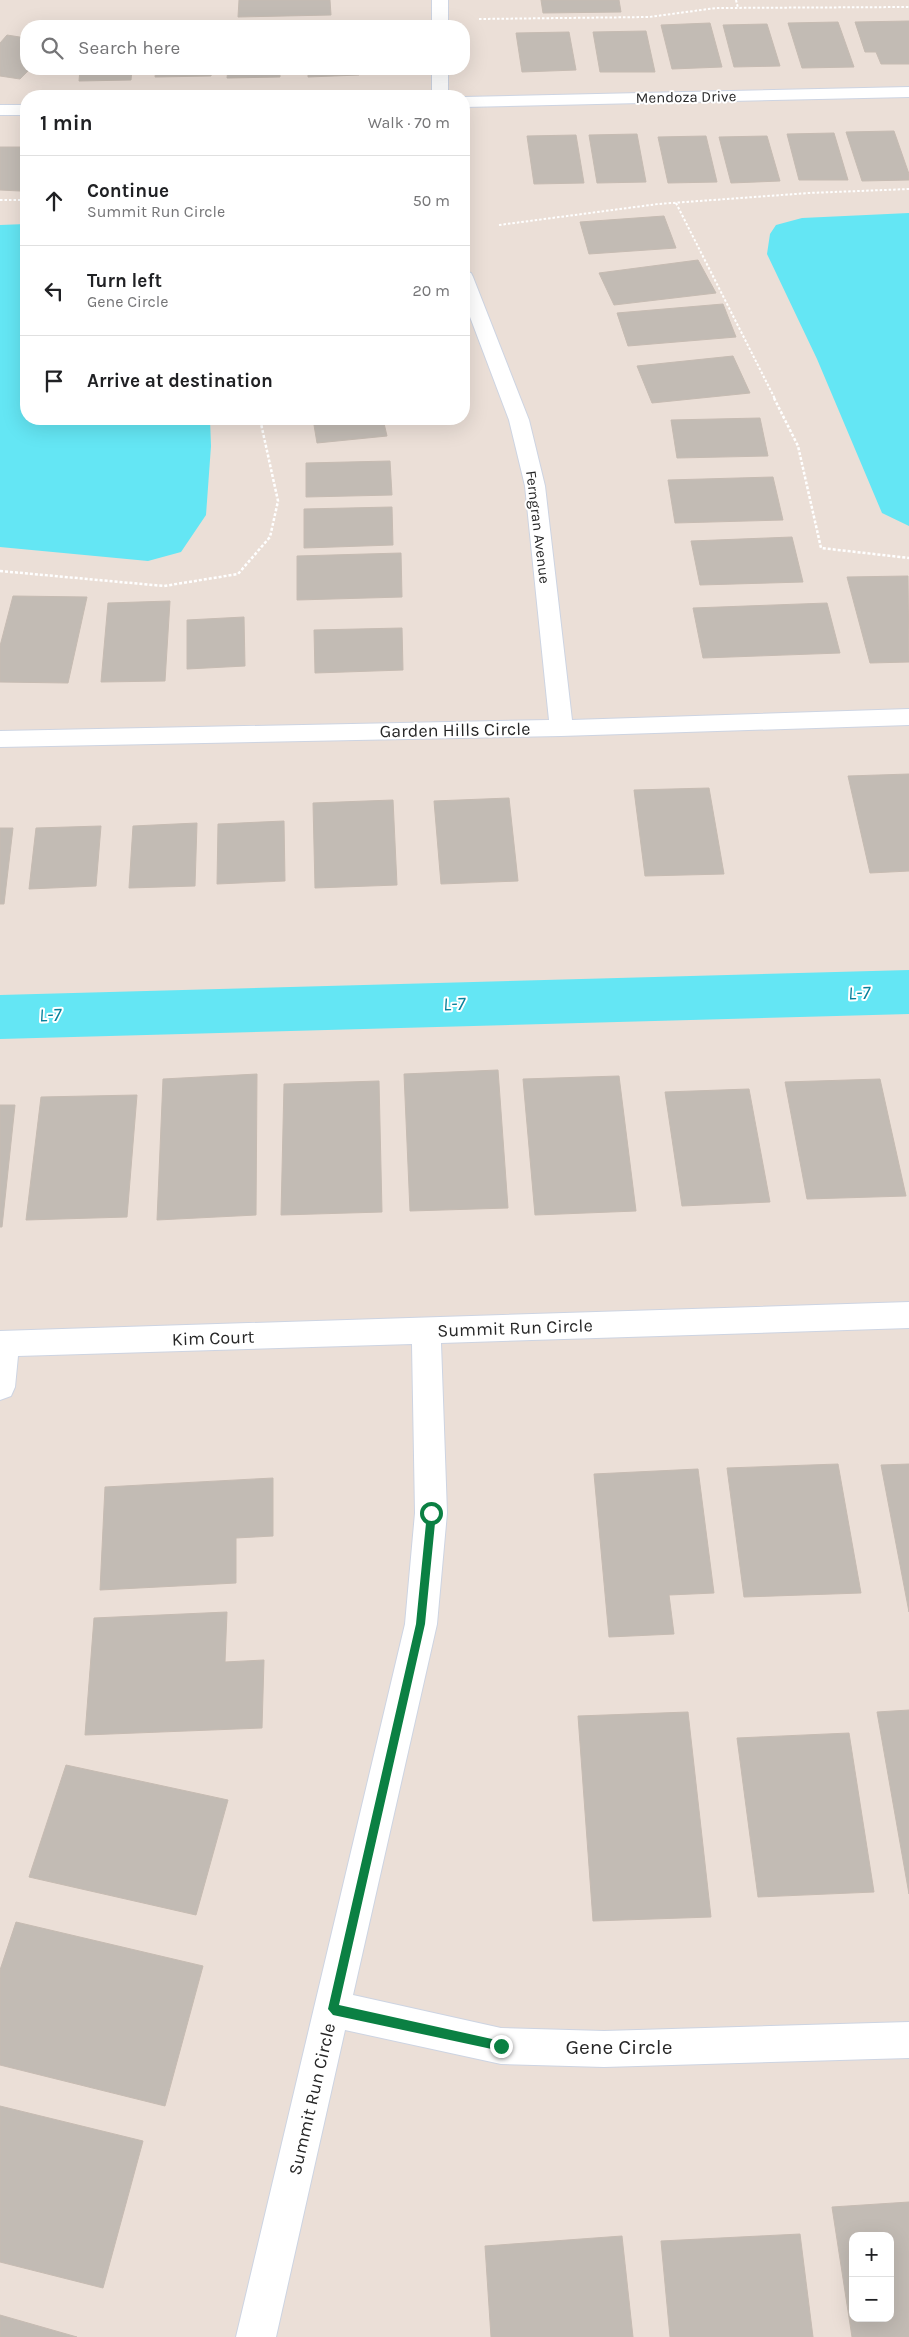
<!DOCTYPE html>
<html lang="en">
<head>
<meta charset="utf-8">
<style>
	:root { --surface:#fff; --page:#f2f2f2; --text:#202124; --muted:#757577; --line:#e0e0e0 }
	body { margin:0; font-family:Karla,sans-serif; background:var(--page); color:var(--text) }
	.controls { position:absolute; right:15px; bottom:15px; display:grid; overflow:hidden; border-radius:10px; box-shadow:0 5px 20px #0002 }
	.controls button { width:45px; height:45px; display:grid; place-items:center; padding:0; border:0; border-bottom:1px solid var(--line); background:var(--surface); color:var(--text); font:25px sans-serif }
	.stop { position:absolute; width:15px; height:15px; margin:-11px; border:4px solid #0b8043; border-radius:50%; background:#fff }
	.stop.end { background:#0b8043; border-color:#fff; box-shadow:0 1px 5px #0008 }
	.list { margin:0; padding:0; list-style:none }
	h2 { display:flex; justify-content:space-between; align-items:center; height:65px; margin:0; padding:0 20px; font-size:21px }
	h2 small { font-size:16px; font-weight:400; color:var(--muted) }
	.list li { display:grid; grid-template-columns:32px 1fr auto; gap:15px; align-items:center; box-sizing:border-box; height:90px; padding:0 20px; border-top:1px solid var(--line) }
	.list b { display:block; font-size:19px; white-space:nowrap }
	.list p { margin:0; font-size:16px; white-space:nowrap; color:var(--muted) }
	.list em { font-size:16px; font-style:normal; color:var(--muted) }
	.icon { flex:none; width:28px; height:28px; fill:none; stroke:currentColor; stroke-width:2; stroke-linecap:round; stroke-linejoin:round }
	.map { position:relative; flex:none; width:909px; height:2337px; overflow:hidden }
	.search { position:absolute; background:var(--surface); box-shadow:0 5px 20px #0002; left:20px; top:20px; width:450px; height:55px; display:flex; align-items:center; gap:12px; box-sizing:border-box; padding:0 18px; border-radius:20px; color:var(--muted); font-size:19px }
	.panel { position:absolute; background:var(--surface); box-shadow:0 5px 20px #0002; left:20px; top:90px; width:450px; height:335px; border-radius:20px }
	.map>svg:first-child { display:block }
	.water { fill:#64e6f4 }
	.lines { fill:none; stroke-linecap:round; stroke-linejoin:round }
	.canal { fill:#64e6f4; fill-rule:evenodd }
	.building { fill:#c2bbb4; stroke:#c6bbb2; fill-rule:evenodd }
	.street-casing { stroke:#cdd4e2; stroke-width:2 }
	.path-far1 { stroke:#fff; stroke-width:2; stroke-dasharray:2.5 2; stroke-linecap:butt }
	.path { stroke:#fff; stroke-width:2.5; stroke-dasharray:3 2; stroke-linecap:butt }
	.street { fill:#fff; fill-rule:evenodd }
	.route { fill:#0b8043 }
	.labels { text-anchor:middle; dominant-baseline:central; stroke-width:4; stroke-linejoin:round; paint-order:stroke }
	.far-street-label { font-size:15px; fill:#272727; stroke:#fff }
	.street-label { font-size:18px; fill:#272727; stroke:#fff }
	.water-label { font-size:19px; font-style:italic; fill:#07819b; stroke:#fff }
	.near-street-label { font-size:21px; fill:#272727; stroke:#fff }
</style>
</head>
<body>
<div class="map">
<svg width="909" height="2337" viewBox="0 0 909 2337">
	<rect width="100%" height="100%" fill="#ebdfd7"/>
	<path class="water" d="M909 213V526L882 513 817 359 767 254 770 234 776 225 802 218Z
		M26 224V419H210L211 446 206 515 181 552 148 561 0 547V225Z"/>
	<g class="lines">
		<path class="canal" d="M909 970V1014L0 1039V995Z"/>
	</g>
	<path class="building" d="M239 0H330L331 15 238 17Z
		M541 0H619L621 12 543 13Z
		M909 21V64H881L876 52H865L855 22Z
		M838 22 854 67 802 68 788 23Z
		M710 23 722 67 672 69 661 25Z
		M767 24 780 66 734 67 723 25Z
		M646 31 655 72H600L593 32Z
		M569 32 576 70 522 72 516 33Z
		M7 35 26 38V69H30L20 79 0 76V43Z
		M80 69H132L131 80 79 81Z
		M156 69H212L211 76 155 77Z
		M228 69H280V77L227 78Z
		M308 69H359V75L308 77Z
		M894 131 909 174V180L862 181 846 132Z
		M834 133 848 180H799L787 134Z
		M637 134 646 182 597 183 589 135Z
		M576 135 584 183 534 184 527 136Z
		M706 136 717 182 668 183 658 137Z
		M767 136 780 181 731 183 719 137Z
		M0 147H26V172L20 191 0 190Z
		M664 216 676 248 589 254 580 222Z
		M698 260 716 293 614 305 599 273Z
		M723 304 736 337 628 346 617 313Z
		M733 356 750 393 652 403 637 366Z
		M760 418 768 456 677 458 671 420Z
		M313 419H383L387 436 317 443Z
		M390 461 392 495 306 497V463Z
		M773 477 783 520 675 523 668 480Z
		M392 507 393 545 304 548V509Z
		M792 537 803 582 700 585 691 541Z
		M401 553 402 597 297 600V556Z
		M908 576 909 662 870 663 847 577Z
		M13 596 87 597 68 683 0 682V646Z
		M170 601 165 681 101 682 108 603Z
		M827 603 840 653 703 658 693 608Z
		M244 617 245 666 187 669V620Z
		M402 628 403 670 315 673 314 630Z
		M909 774V871L870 873 848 776Z
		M709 788 724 874 645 876 634 790Z
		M509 798 518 881 441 884 434 801Z
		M393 800 397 885 315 888 313 803Z
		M284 821 285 881 217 884 218 824Z
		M197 823 195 886 129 888 133 826Z
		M101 826 96 886 29 889 36 828Z
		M0 828H13L4 904H0Z
		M498 1070 508 1208 410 1211 404 1074Z
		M257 1074 256 1215 157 1220 163 1079Z
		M619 1076 636 1211 535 1215 523 1079Z
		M880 1079 906 1196 807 1199 785 1082Z
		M379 1081 382 1212 281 1215 284 1084Z
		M749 1089 770 1202 682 1206 665 1092Z
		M137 1095 127 1217 26 1220 41 1097Z
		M0 1105H15L2 1227H0Z
		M838 1464 861 1593 744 1597 727 1468Z
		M909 1464V1612L881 1465Z
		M698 1469 714 1593 669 1595 674 1634 609 1637 594 1474Z
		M273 1478V1536L236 1538V1583L100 1590 105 1487Z
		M227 1612 225 1662 264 1660 262 1728 85 1735 94 1618Z
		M909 1710V1894L877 1712Z
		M688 1712 711 1917 593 1921 578 1716Z
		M849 1733 874 1892 758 1897 737 1738Z
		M66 1765 228 1800 196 1915 29 1877Z
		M16 1922 203 1966 165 2106 0 2065V1970Z
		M0 2106 143 2141 103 2288 0 2262Z
		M909 2202V2337H852L832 2207ZM853 2236H890V2318H853Z
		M800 2234 813 2337H670L661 2241Z
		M622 2236 633 2337H491L485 2246Z
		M0 2315 77 2337H0Z"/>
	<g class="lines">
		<g class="street-casing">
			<path id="street" d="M432 0H448V26H432Z
				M432 69H448V96H432Z
				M909 87V97L464 107V97Z
				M0 105H26V115H0Z
				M464 271 471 273 473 277 529 420 545 486 572 720 909 709V725L561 736 0 747V731L549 720 525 486 509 420 464 301Z
				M909 1302V1328L441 1343 447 1513 437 1624 353 1995 501 2028 604 2031 909 2022V2058L604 2067 501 2064 345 2030 276 2337H236L405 1624 415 1513 412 1344 18 1356 15 1387 11 1396 0 1400V1331Z"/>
		</g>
		<path class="path-far1" d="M736 0 738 8
			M479 19 649 17 716 8 909 7
			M0 200H26
			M676 203 775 399
			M499 225 658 204 809 193 909 189"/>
		<path class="path" d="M774 398 798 446 821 548 909 558
			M0 571 164 586 238 574 270 537 278 501 260 419"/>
		<use href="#street" class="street"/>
	</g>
	<path class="route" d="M431 1509 436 1513 425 1624 339 2005 501 2041 507 2046 501 2051 333 2015 328 2009 416 1624 427 1513Z"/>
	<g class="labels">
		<g class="far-street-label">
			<text transform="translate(686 97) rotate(-1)">Mendoza Drive</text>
			<text transform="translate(538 527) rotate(83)">Ferngran Avenue</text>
		</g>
		<g class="street-label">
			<text transform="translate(455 730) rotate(-1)">Garden Hills Circle</text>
			<text transform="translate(515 1328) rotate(-2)">Summit Run Circle</text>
			<text transform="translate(213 1338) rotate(-2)">Kim Court</text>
			<text transform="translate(312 2099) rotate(-77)">Summit Run Circle</text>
		</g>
		<g class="water-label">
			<text transform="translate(859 993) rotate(-2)">L-7</text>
			<text transform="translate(454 1004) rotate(-2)">L-7</text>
			<text transform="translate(50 1015) rotate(-2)">L-7</text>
		</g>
		<g class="near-street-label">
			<text x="619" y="2047">Gene Circle</text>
		</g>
	</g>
</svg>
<div class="controls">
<button>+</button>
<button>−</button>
</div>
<div class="stop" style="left:431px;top:1513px"></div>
<div class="stop end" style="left:501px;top:2046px"></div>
<div class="search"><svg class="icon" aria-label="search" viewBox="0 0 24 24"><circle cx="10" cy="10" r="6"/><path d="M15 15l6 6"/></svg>Search here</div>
<section class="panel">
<h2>1 min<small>Walk · 70 m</small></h2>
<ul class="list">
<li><svg class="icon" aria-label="ahead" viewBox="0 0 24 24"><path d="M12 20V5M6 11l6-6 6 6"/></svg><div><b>Continue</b><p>Summit Run Circle</p></div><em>50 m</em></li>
<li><svg class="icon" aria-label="left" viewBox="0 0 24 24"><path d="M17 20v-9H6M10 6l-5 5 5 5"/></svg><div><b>Turn left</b><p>Gene Circle</p></div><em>20 m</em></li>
<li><svg class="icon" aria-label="arrive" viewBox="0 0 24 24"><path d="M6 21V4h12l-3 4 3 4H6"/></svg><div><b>Arrive at destination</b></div></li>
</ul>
</section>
</div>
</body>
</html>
